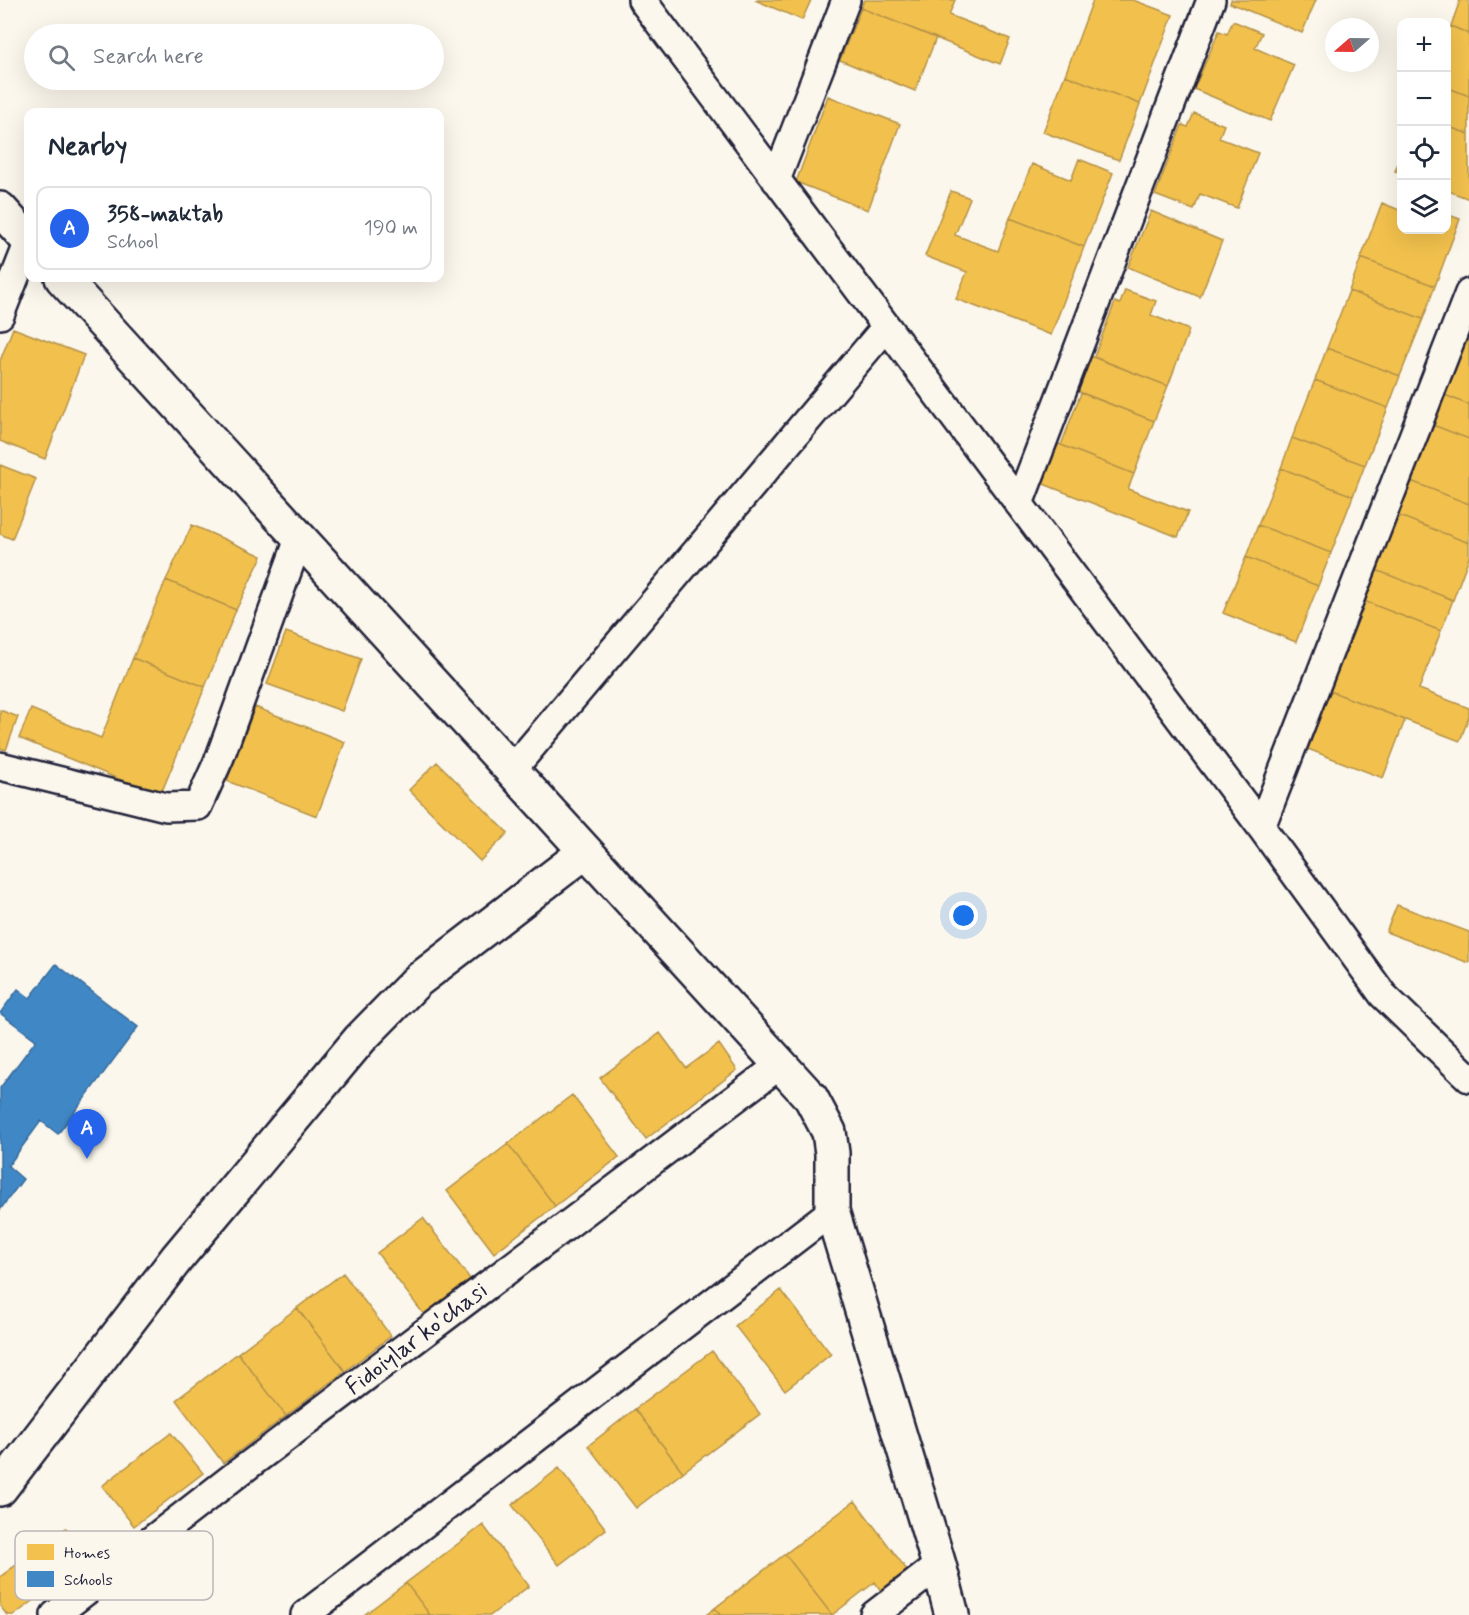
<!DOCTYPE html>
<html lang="en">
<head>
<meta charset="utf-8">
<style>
	:root { --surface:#fff; --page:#f6f6f7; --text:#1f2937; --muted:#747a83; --line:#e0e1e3; --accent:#2563eb }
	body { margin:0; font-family:Mynerve,sans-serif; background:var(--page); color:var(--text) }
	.controls { position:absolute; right:18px; top:18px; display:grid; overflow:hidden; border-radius:12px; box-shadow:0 6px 24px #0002 }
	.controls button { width:54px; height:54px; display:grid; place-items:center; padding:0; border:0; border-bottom:2px solid var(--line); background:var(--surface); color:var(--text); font:30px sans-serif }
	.compass { position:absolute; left:1325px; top:18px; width:54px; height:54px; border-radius:50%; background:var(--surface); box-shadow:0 6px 24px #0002; rotate:250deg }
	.you { position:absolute; left:964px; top:916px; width:21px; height:21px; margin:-15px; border:4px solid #fff; border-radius:50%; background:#1a73e8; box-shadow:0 0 0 9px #1a73e833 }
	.badge { display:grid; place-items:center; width:39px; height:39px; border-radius:50%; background:var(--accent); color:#fff; font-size:20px; font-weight:700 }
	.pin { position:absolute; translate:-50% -50px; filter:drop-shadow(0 2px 3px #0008) }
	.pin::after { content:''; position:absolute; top:32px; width:21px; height:18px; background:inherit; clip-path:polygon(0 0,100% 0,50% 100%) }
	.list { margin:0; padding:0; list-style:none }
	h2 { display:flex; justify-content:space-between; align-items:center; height:78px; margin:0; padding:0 24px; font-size:26px }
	h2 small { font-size:20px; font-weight:400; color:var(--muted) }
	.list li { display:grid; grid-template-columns:39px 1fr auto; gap:18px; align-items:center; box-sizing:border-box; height:84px; margin:0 12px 12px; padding:0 12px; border:2px solid var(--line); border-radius:12px }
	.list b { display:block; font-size:22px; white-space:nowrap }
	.list p { margin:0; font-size:20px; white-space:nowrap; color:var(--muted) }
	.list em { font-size:20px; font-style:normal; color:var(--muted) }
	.icon { flex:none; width:33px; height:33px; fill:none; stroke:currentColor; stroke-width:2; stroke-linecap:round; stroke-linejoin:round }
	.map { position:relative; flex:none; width:1469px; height:1615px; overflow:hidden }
	.search { position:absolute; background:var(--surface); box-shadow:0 6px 24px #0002; left:24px; top:24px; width:420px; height:66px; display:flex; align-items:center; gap:15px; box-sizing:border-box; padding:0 21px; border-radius:33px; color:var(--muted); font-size:22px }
	.panel { position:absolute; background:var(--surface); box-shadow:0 6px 24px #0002; left:24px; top:108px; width:420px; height:174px; border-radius:12px }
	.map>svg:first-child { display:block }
	.homes { fill:#f2c14e; stroke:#b49148; stroke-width:1.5 }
	.schools { fill:#3f88c5; stroke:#36699c; stroke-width:1.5 }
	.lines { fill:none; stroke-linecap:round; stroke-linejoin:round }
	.street-casing { stroke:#22223b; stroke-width:32 }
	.secondary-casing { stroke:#22223b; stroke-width:38 }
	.street { stroke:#fbf7ec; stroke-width:27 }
	.secondary { stroke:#fbf7ec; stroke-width:33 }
	.labels { text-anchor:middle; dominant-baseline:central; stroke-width:6; stroke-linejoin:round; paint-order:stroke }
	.street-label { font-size:24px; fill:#22223b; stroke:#fbf7ec }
	.key { fill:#fbf7ec; stroke:#bab7b7; stroke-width:1.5 }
	.key-label { font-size:16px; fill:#22223b }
</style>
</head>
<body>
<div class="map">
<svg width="1469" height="1615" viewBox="0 0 1469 1615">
	<rect width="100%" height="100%" fill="#fbf7ec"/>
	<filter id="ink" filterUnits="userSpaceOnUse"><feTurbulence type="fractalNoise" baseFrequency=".0167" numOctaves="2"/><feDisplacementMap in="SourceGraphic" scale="12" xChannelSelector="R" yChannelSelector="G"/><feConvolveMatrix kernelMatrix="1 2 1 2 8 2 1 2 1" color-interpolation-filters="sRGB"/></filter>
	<g filter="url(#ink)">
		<path class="homes" d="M755 0H811L802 20Z
			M864 0H955L949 15 1010 39 1000 64 861 8Z
			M1093 0H1133L1173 15 1140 104 1065 75Z
			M1231 0H1316L1302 33 1230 3Z
			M1460 0H1469V34L1451 26Z
			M861 8 936 38 915 91 840 60Z
			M1233 21 1262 33 1255 48 1294 65 1270 121 1194 89 1219 31 1227 34Z
			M1451 26 1469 34V96L1446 87V36Z
			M1065 75 1140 104 1119 160 1043 132Z
			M1446 87 1469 96V134L1446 126Z
			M828 96 900 124 868 210 796 182Z
			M1194 113 1224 125 1219 138 1258 153 1237 208 1200 194 1194 210 1155 195 1182 125 1188 127Z
			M1446 126 1469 134V199L1446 190Z
			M1402 153V173L1395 171Z
			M1079 159 1113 173 1084 247 1010 218 1032 164 1071 180Z
			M951 191 970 198 955 235 998 251 1010 218 1084 247 1051 335 956 299 967 272 925 256Z
			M1382 203 1402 211V230H1446V214L1460 219 1435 286 1361 258Z
			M1151 211 1222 241 1200 297 1128 267Z
			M1361 258 1435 286 1423 319 1349 291Z
			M1125 290 1156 301 1151 315 1189 330 1168 386 1094 357 1115 302 1120 304Z
			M1349 291 1423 319 1400 376 1327 348Z
			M13 328 84 355 45 459 0 441V361Z
			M1466 337 1469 338V405L1445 395Z
			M1327 348 1400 376 1388 408 1315 380Z
			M1085 354 1168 386 1154 421 1072 389Z
			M1315 380 1388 408 1365 465 1292 438Z
			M1081 393 1154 421 1134 474 1061 445Z
			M1445 395 1469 405V439L1433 425Z
			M1433 425 1469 439V504L1411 481Z
			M1292 438 1365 465 1353 496 1281 468Z
			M1051 441 1134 474 1128 489 1188 512 1178 537 1036 481Z
			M0 465 36 479 12 539 0 534Z
			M1281 468 1353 496 1331 553 1258 525Z
			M1411 481 1469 504V543L1397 515Z
			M1397 515 1469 543V557L1453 600 1376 570Z
			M192 525 262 556 236 610 166 580Z
			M1258 525 1331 553 1318 586 1246 557Z
			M1246 557 1318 586 1296 642 1223 613Z
			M1376 570 1453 600 1441 631 1364 601Z
			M166 580 236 610 205 687 133 658Z
			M1364 601 1441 631 1419 689 1469 708V716L1460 741 1330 691Z
			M286 632 361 659 342 711 267 684Z
			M133 658 205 687 160 796 19 738 31 709 101 738Z
			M1330 691 1405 720 1383 778 1308 749Z
			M255 707 345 742 317 816 227 781Z
			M0 710 18 717 6 750 0 748Z
			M437 762 508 833 480 861 409 790Z
			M1397 905 1469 932V963L1386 932Z
			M660 1033 686 1068 719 1044 737 1070 646 1139 600 1078Z
			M572 1095 619 1157 555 1206 508 1144Z
			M508 1144 555 1206 494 1253 447 1191Z
			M423 1218 471 1280 425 1316 377 1253Z
			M343 1273 391 1336 345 1371 297 1308Z
			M781 1290 831 1354 785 1390 735 1326Z
			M297 1308 345 1371 286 1416 238 1353Z
			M712 1351 760 1414 683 1472 635 1409Z
			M238 1353 286 1416 223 1463 176 1400Z
			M635 1409 683 1472 636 1508 588 1446Z
			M171 1433 203 1473 134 1526 102 1486Z
			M559 1468 606 1529 559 1565 512 1505Z
			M855 1501 910 1574 883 1594 875 1582 832 1615 785 1554Z
			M483 1525 529 1586 491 1615H430L406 1583Z
			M66 1528 89 1560 14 1615H7L0 1606V1577Z
			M785 1554 832 1615H720L715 1608Z
			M406 1583 430 1615H364Z
			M715 1608 720 1615H706Z"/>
		<path class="schools" d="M56 964 138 1027 58 1134 41 1121 8 1166 23 1179 0 1210V1088L36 1040 0 1013 18 989 30 998Z"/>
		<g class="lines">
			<g class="street-casing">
				<path id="street" d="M642 0 1261 827 1383 995 1469 1078
					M776 180 846 0
					M0 315 28 244
					M1019 504 1211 0
					M0 766 166 807 198 806 220 757 300 536
					M511 771 886 327
					M1261 827 1469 293
					M55 1615 233 1477 781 1064
					M305 1615 832 1211
					M874 1615 939 1565"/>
			</g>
			<g class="secondary-casing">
				<path id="secondary" d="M0 209 28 240
					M62 278 811 1098 829 1132 832 1153V1211L939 1565 952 1615
					M0 1489 177 1258 360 1039 417 981 585 852"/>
			</g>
			<use href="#street" class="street"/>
			<use href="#secondary" class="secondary"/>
		</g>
	</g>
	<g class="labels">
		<g class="street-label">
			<text transform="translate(417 1339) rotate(-37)">Fidoiylar ko'chasi</text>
		</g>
	</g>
	<rect x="15" y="1531" width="198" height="69" rx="9" class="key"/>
	<rect x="27" y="1544" width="27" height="16" fill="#f2c14e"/>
	<rect x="27" y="1571" width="27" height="16" fill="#3f88c5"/>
	<g class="key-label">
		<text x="64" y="1558">Homes</text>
		<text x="64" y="1585">Schools</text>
	</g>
</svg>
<div class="controls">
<button>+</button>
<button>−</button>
<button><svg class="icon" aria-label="locate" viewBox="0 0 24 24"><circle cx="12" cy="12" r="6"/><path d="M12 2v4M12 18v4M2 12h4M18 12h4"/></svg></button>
<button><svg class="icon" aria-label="layers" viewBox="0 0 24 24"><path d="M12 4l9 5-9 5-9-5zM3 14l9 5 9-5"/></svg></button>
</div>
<svg class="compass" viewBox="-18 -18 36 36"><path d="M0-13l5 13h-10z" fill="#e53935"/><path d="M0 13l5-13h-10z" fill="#747a83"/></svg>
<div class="you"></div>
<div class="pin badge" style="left:87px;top:1159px">A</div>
<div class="search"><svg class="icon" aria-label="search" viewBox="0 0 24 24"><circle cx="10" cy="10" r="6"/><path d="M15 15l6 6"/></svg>Search here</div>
<section class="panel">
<h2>Nearby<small></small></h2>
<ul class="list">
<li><span class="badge">A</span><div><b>358-maktab</b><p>School</p></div><em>190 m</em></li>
</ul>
</section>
</div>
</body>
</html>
